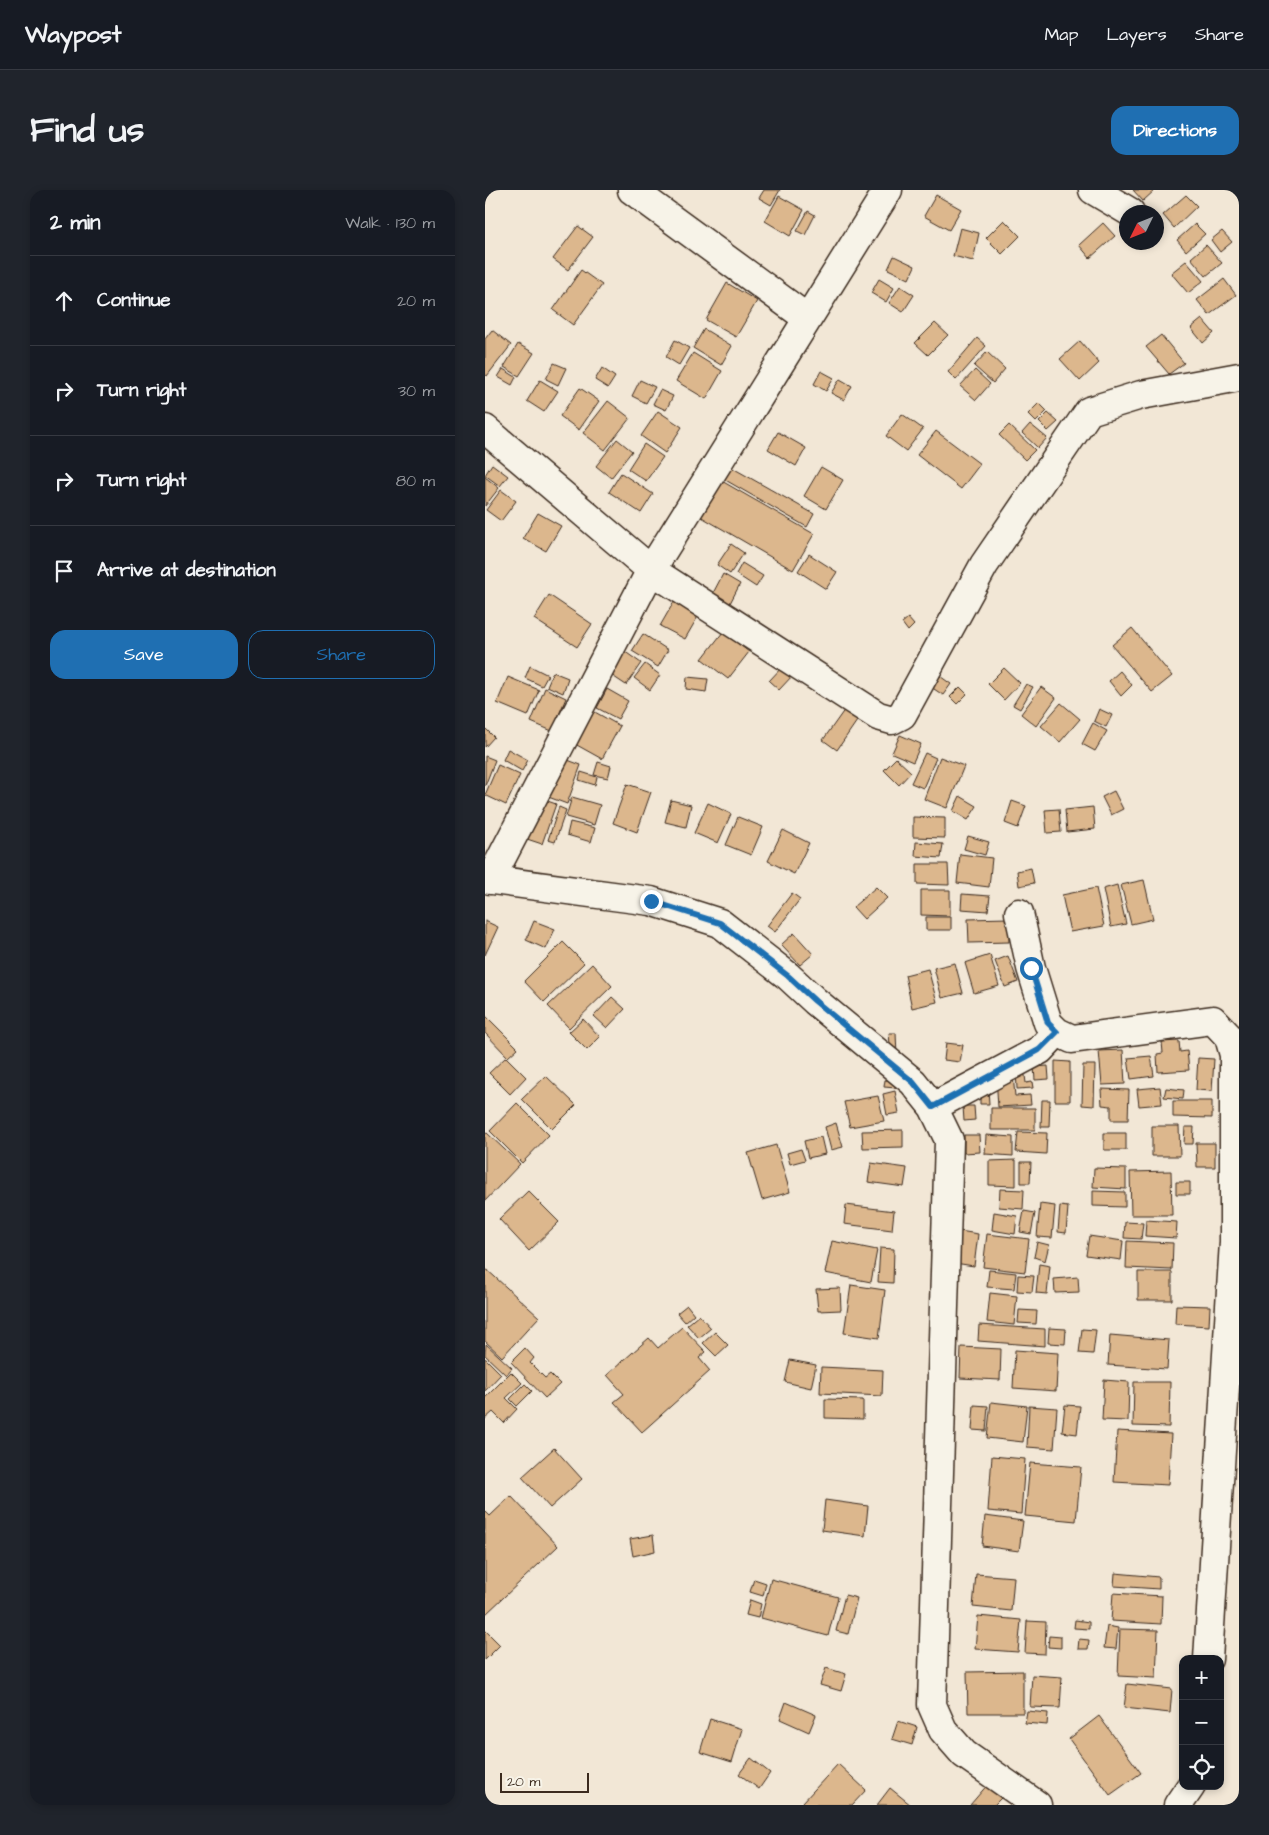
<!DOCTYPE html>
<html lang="en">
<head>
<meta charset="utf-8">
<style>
	:root { --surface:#171b24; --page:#20242c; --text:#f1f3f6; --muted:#9ea1a6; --line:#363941; --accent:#1f6fb2 }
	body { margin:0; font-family:"Architects Daughter",sans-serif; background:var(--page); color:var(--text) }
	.controls { position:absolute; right:15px; bottom:15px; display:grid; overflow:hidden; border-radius:10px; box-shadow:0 2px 8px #0003 }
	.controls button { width:45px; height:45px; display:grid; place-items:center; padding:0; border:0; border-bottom:1px solid var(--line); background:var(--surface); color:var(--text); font:25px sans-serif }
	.compass { position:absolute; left:634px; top:15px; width:45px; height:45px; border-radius:50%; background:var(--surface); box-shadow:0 2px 8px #0003; rotate:227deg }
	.scale { position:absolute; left:15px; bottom:12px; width:89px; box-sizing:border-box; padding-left:5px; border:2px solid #3b2a1e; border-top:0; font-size:14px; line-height:18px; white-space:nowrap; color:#3b2a1e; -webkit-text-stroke:4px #f7f3e8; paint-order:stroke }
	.stop { position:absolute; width:15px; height:15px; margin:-11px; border:4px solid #1f6fb2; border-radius:50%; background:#fff }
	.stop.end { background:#1f6fb2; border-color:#fff; box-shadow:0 1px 5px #0008 }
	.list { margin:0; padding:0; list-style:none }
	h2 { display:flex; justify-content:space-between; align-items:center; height:65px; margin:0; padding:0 20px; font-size:21px }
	h2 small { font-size:16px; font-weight:400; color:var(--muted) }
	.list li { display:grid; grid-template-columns:32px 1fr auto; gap:15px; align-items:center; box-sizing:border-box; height:90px; padding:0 20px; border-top:1px solid var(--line) }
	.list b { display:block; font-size:19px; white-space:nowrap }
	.list em { font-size:16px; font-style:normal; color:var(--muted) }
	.actions { display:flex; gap:10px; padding:15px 20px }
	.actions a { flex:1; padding:11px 0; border:1px solid var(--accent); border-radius:15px; text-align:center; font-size:18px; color:var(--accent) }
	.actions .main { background:var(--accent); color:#fff }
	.icon { flex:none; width:28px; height:28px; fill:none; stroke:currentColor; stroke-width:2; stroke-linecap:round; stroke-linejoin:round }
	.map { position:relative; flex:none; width:754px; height:1615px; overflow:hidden; border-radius:15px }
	header { display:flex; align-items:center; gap:30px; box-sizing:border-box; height:70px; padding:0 25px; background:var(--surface); border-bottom:1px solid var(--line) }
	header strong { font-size:24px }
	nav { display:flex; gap:28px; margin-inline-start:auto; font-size:18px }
	.intro { display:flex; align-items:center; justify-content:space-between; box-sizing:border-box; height:120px; padding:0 30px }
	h1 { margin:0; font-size:35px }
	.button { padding:12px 22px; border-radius:15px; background:var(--accent); color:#fff; font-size:18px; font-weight:700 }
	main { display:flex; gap:30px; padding:0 30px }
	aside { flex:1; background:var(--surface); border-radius:15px; box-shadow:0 2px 8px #0003 }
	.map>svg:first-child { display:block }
	.building { fill:#dcb78d; stroke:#3b2a1e }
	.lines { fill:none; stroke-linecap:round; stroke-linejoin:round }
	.minor-casing { stroke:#3b2a1e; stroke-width:31 }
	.minor { stroke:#f7f3e8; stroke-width:28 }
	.route { stroke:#1f6fb2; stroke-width:6 }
</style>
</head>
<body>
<header>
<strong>Waypost</strong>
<nav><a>Map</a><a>Layers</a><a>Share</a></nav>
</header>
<div class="intro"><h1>Find us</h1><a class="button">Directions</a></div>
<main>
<aside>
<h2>2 min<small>Walk · 130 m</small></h2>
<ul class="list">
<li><svg class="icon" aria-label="ahead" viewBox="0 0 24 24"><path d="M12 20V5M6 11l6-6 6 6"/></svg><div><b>Continue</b></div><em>20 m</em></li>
<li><svg class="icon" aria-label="right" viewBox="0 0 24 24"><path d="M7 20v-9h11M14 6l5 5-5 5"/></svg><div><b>Turn right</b></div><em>30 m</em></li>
<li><svg class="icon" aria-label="right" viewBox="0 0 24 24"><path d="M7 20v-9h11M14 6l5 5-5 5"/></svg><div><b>Turn right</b></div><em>80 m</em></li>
<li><svg class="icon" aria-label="arrive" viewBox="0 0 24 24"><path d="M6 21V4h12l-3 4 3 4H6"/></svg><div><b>Arrive at destination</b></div></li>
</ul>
<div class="actions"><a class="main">Save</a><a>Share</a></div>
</aside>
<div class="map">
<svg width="754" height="1615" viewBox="0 0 754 1615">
	<rect width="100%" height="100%" fill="#f2e7d6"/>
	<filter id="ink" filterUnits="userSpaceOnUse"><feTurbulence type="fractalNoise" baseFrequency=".02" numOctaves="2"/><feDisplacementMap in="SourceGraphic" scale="10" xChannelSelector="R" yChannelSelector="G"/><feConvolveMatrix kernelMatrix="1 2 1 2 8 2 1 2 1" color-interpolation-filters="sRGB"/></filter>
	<g filter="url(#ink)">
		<path class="building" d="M279 0H295L286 15 274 8Z
			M648 0H670L658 11Z
			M451 5 476 19 464 40 439 26Z
			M701 5 712 16 689 38 678 25Z
			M294 6 319 20 305 46 280 31Z
			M323 21 330 25 320 45 312 41Z
			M519 30 535 46 517 64 501 48Z
			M618 33 630 46 605 68 594 55Z
			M710 34 720 44 701 61 692 50Z
			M93 36 108 47 83 80 68 69Z
			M475 38 494 43 488 71 468 66Z
			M737 41 747 52 735 62 726 50Z
			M721 55 737 73 721 86 706 68Z
			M409 66 430 76 424 89 403 79Z
			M701 71 718 91 703 103 686 83Z
			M96 80 117 95 88 135 68 120Z
			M394 89 409 98 401 112 386 103Z
			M739 89 751 105 724 125 712 110Z
			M242 93 272 111 251 147 221 130Z
			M415 96 429 105 418 122 404 113Z
			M717 129 729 143 718 153 706 138Z
			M450 133 463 145 443 165 430 153Z
			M219 139 247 156 236 175 208 158Z
			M7 140 26 155 2 186 0 184V149Z
			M676 145 699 173 684 184 661 157Z
			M492 148 501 156 471 190 463 182Z
			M190 150 204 158 194 175 181 167Z
			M595 151 614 173 595 191 575 169Z
			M33 154 49 163 34 186 19 177Z
			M502 162 520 179 508 193 489 176Z
			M208 163 237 181 221 209 191 191Z
			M69 173 81 178 73 195 61 189Z
			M117 178 130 187 123 198 110 190Z
			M18 179 31 187 27 195 13 187Z
			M490 180 505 194 491 210 475 196Z
			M336 181 349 188 341 201 329 194Z
			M355 189 367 196 359 210 346 203Z
			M55 190 73 201 59 222 42 211Z
			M155 190 170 197 161 213 147 206Z
			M95 198 114 211 94 240 75 226Z
			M175 200 188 206 181 220 168 214Z
			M123 211 145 228 120 260 98 243Z
			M554 213 562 221 551 232 543 224Z
			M173 221 197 237 180 263 156 246Z
			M563 223 573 232 563 241 554 232Z
			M417 224 438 239 421 261 401 246Z
			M545 234 562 248 553 258 537 243Z
			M524 235 550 260 540 270 514 245Z
			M451 241 495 274 476 299 432 265Z
			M293 242 321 258 311 276 283 259Z
			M132 249 147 261 126 288 111 276Z
			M159 254 178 267 161 291 143 279Z
			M237 272 329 324 322 337 230 284Z
			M7 274 23 286 15 296 0 285Z
			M336 277 358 290 341 319 319 306Z
			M136 283 168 304 156 323 124 302Z
			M228 286 329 344 308 380 208 322Z
			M0 287 14 298 0 316Z
			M16 300 31 311 16 331 1 320Z
			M53 323 76 336 61 361 38 348Z
			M246 354 259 363 245 384 232 375Z
			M324 364 352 382 341 399 313 381Z
			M257 373 278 386 271 397 251 384Z
			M238 384 255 394 243 417 226 407Z
			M64 405 107 434 92 457 49 429Z
			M190 410 215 423 200 449 175 436Z
			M423 428 429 435 423 441 417 433Z
			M647 438 687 486 667 502 627 455Z
			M238 442 264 462 243 489 217 469Z
			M158 444 183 460 173 477 147 461Z
			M139 461 156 473 141 495 123 483Z
			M160 474 175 485 165 500 149 488Z
			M45 476 63 485 57 496 40 488Z
			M298 476 308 485 294 500 284 491Z
			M519 478 535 493 519 510 503 494Z
			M445 479 466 494 458 505 437 491Z
			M635 481 647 495 636 506 624 491Z
			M68 482 83 488 78 503 62 496Z
			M23 487 54 500 43 526 12 513Z
			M202 487 223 489 221 502 201 499Z
			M541 494 548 497 535 519 528 515Z
			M475 497 482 504 472 514 465 507Z
			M556 497 571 508 551 536 536 524Z
			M60 498 81 508 67 541 46 532Z
			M122 499 143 511 133 529 112 518Z
			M576 513 595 529 575 552 556 536Z
			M360 519 374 528 352 560 338 550Z
			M614 519 627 525 621 537 609 531Z
			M108 521 135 536 117 569 90 554Z
			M608 533 622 541 610 561 597 554Z
			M1 539 9 547 0 557V540Z
			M415 545 436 554 428 572 407 563Z
			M23 559 43 570 37 581 18 570Z
			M440 563 451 568 438 598 426 593Z
			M0 566 10 570 0 596Z
			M72 566 96 575 82 614 58 605Z
			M455 567 479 576 462 618 439 609Z
			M411 568 426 582 414 595 399 580Z
			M113 572 126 576 123 588 109 585Z
			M13 575 35 585 21 615 0 605Z
			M96 582 112 587 110 595 94 590Z
			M142 594 166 602 152 642 128 633Z
			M629 601 638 619 626 625 617 607Z
			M475 606 492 616 483 630 468 621Z
			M87 607 115 615 109 635 81 627Z
			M54 608 71 614 57 654 39 648Z
			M186 610 206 615 201 637 180 632Z
			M527 611 541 616 533 638 520 633Z
			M223 613 246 624 233 653 209 643Z
			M74 617 81 620 70 652 63 650Z
			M608 617 610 639 582 642 580 620Z
			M574 619 576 642 562 643 560 620Z
			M253 627 278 637 266 665 241 655Z
			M428 627 460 628V648L428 647Z
			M85 632 110 638 106 652 82 645Z
			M298 640 324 653 309 684 283 671Z
			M483 646 504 652 500 665 479 659Z
			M431 652 458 654 456 668 430 666Z
			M475 664 507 668 504 697 472 693Z
			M432 674H463L464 695 432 694Z
			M546 678 549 693 534 696 532 681Z
			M659 690 668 729 646 734 636 695Z
			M632 695 641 734 626 737 618 699Z
			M391 697 402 708 379 729 368 717Z
			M611 698 619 736 585 742 577 705Z
			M436 700H465V726L436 725Z
			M307 703 315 709 290 742 282 736Z
			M477 704 505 706 503 721 476 719Z
			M441 727H466V740H441Z
			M523 728 524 752 484 753 483 729Z
			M0 731 13 737 0 765Z
			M49 731 70 739 61 759 41 750Z
			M309 743 328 764 315 775 296 755Z
			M78 752 99 773 59 812 39 791Z
			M505 765 514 796 489 803 480 773Z
			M523 766 533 792 520 797 510 771Z
			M470 773 478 803 457 808 449 778Z
			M107 774 127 796 84 838 63 816Z
			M443 779 452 812 427 818 420 785Z
			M127 807 140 819 122 838 109 826Z
			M0 825 33 858 23 867 0 843Z
			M98 829 115 847 102 860 84 842Z
			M404 843H411L412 866 406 867Z
			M694 851 695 862 702 861 704 880 673 882 672 864 678 863 677 852Z
			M461 853 478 855 475 872 459 870Z
			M638 860 640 894 617 895 614 861Z
			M666 866 669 886 646 889 643 868Z
			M21 867 41 887 25 904 4 883Z
			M713 868 729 869 727 901 711 900Z
			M570 871 585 872V911H570Z
			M598 875H610L609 916 597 915Z
			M563 876 564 889 550 890 549 877Z
			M539 878 541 893 547 892 548 898 532 899 531 879Z
			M528 885 530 906 545 905 546 915 513 917 511 886Z
			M61 886 91 915 67 939 37 909Z
			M400 890 411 891V898L399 897Z
			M675 897 677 914 654 916 652 899Z
			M681 898 699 900 698 909 679 907Z
			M495 899H503L504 914H495Z
			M616 899 644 900 643 930H626V916L617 915Z
			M410 901 414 923 402 925 398 904Z
			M393 906 399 931 365 937 359 912Z
			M557 910H565L564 937H556Z
			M688 911H727V928L688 927Z
			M32 913 64 945 37 973 5 941Z
			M478 916H489L490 930 479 931Z
			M506 918H550V940H506Z
			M351 933 358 957 346 960 340 937Z
			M667 936H694L695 966H667Z
			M700 937H709L708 954H699Z
			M418 940V957L378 958 377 941Z
			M533 942 562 943 561 964 531 962Z
			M2 943 35 974 0 1011V944Z
			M619 943H641V960H619Z
			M479 945H494L495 962 479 963Z
			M501 945 528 947V966L500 964Z
			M336 947 340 964 323 968 319 951Z
			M711 953H730V977H712Z
			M291 955 305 1002 277 1010 263 963Z
			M316 959 320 970 305 974 302 963Z
			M531 970V996L504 995V971Z
			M536 972H546L545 993H536Z
			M386 973 422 978 419 997 383 992Z
			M609 978 641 979V999L608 997Z
			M686 981 687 1025H646L645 982Z
			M691 992H705V1004H691Z
			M515 999 539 1000 538 1019 514 1017Z
			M43 1001 74 1032 44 1061 14 1029Z
			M608 1001 640 1002V1017L608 1016Z
			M555 1014 570 1016 567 1048 552 1047Z
			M361 1015 409 1021 407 1040 359 1034Z
			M575 1016 583 1017 581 1043 573 1042Z
			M539 1021 550 1023 546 1044 535 1042Z
			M509 1022 532 1026 530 1044 507 1040Z
			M661 1030 692 1032 691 1048 660 1046Z
			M640 1032 658 1033 656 1049 639 1048Z
			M468 1040 493 1044 489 1076 463 1072Z
			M502 1044 544 1049 540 1082 498 1077Z
			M604 1046 638 1051 636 1070 601 1065Z
			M347 1051 392 1060 386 1092 340 1083Z
			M642 1051 688 1053 687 1080 641 1078Z
			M552 1052 564 1055 560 1071 549 1067Z
			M395 1058 409 1059 408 1093 393 1092Z
			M554 1074 565 1076 562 1104 551 1103Z
			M0 1078 54 1127 17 1167 0 1151Z
			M504 1080 531 1083 529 1099 502 1097Z
			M653 1082H687V1110H653Z
			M533 1085 549 1086 547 1102 532 1101Z
			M593 1087 594 1102 570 1103 569 1089Z
			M366 1095 400 1100 394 1148 359 1143Z
			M355 1098 356 1120 333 1121 331 1099Z
			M505 1103 532 1106 529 1135 502 1132Z
			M202 1115 209 1124 200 1132 192 1123Z
			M691 1115 725 1116 724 1136 690 1134Z
			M534 1120 552 1121 551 1134 533 1133Z
			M214 1125 226 1138 214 1148 202 1135Z
			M494 1135 560 1139V1156L493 1151Z
			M197 1137 221 1162 214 1168 225 1181 157 1242 129 1212 139 1204 122 1185 164 1148 173 1158Z
			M564 1138 581 1139 580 1154 563 1153Z
			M597 1139 611 1140 608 1164 594 1163Z
			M230 1142 243 1155 231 1166 218 1153Z
			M625 1145 684 1150 682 1179 623 1175Z
			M1 1154 27 1178 21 1185 0 1165Z
			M476 1157 516 1159 515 1190 475 1188Z
			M40 1158 49 1168 45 1173 60 1188 65 1184 75 1194 60 1208 26 1172Z
			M530 1160 573 1163 571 1201 528 1198Z
			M0 1168 16 1184 0 1201Z
			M305 1170 331 1175 326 1198 300 1192Z
			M336 1177 398 1180 397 1206 335 1203Z
			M26 1182 37 1193 21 1208 32 1219 19 1233 8 1222 0 1229V1208Z
			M619 1190 644 1192 643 1231 617 1230Z
			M649 1192H685L684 1237 648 1236Z
			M40 1194 47 1201 32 1216 25 1209Z
			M340 1209 378 1210V1229L340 1228Z
			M506 1212 542 1216 538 1252 502 1248Z
			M489 1215 503 1216 501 1241 487 1240Z
			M580 1215 595 1216 592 1244 577 1242Z
			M544 1216 572 1218 569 1259 542 1257Z
			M632 1241 686 1244 683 1295 629 1292Z
			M69 1258 97 1289 65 1318 37 1287Z
			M507 1266 540 1269 536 1324 503 1321Z
			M545 1273 596 1277 591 1331 540 1326Z
			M26 1306 73 1356 1 1424 0 1423V1321L5 1326Z
			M340 1310 383 1316 380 1346 337 1340Z
			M500 1326 538 1331 534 1361 497 1356Z
			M168 1345 170 1361 148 1366 145 1349Z
			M630 1383 674 1387V1399L629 1396Z
			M491 1384 529 1387 526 1421 488 1417Z
			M269 1389 281 1393 278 1406 265 1402Z
			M286 1389 353 1407 343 1446 276 1428Z
			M628 1403 677 1406 676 1434 626 1431Z
			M360 1405 372 1408 363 1444 351 1441Z
			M265 1410 276 1414 273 1428 261 1425Z
			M493 1426 536 1430 533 1462 490 1459Z
			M590 1430 604 1432V1439L589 1438Z
			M542 1431 561 1432 560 1464 540 1463Z
			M622 1436 633 1438 631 1459 619 1458Z
			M635 1439 673 1440 671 1488 633 1486Z
			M0 1440 15 1455 0 1470Z
			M564 1446 576 1447V1458L563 1457Z
			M594 1449 604 1450 603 1459H593Z
			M341 1478 361 1484 356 1501 335 1495Z
			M538 1481V1523H483L482 1482Z
			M547 1485 577 1487 575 1518 545 1517Z
			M642 1494 687 1499 685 1523 639 1518Z
			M301 1512 331 1525 324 1542 295 1529Z
			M542 1521 563 1523 562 1535 540 1533Z
			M614 1526 656 1583 625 1605 584 1549Z
			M225 1529 257 1539 247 1572 215 1562Z
			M413 1531 432 1537 427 1555 407 1549Z
			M266 1568 285 1583 274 1599 254 1584Z
			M353 1574 381 1600 367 1615H321L318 1612Z
			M504 1593 518 1606 509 1615H485Z
			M405 1598 426 1615H392Z"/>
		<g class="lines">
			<g class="minor-casing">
				<path id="minor" d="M147 0 322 128
					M608 0 645 22
					M0 239 166 380 393 526 407 530 417 525 499 375 604 221 656 205 754 187
					M0 689 166 711 235 733 303 786 330 811 428 892 448 917 464 950 447 1515 458 1540 479 1564 552 1615
					M5 690 166 380 403 0
					M534 723 546 778 563 833 572 842 587 849 728 830 744 847 749 865V1052L723 1469
					M448 917 555 860 572 842
					M693 1615 706 1596"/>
			</g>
			<use href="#minor" class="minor"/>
		</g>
	</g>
	<g class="lines" filter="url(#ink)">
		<path class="route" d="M166 711 235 733 303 786 330 811 428 892 448 917 554 860 572 842 563 833 546 778"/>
	</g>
</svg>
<div class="controls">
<button>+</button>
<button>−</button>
<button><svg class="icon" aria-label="locate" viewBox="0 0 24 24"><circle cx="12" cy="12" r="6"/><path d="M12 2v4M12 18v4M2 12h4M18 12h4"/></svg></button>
</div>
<svg class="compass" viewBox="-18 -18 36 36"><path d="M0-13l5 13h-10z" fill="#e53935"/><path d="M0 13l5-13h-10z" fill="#9ea1a6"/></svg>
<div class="scale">20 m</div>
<div class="stop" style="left:546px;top:778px"></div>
<div class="stop end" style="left:166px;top:711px"></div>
</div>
</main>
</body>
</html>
